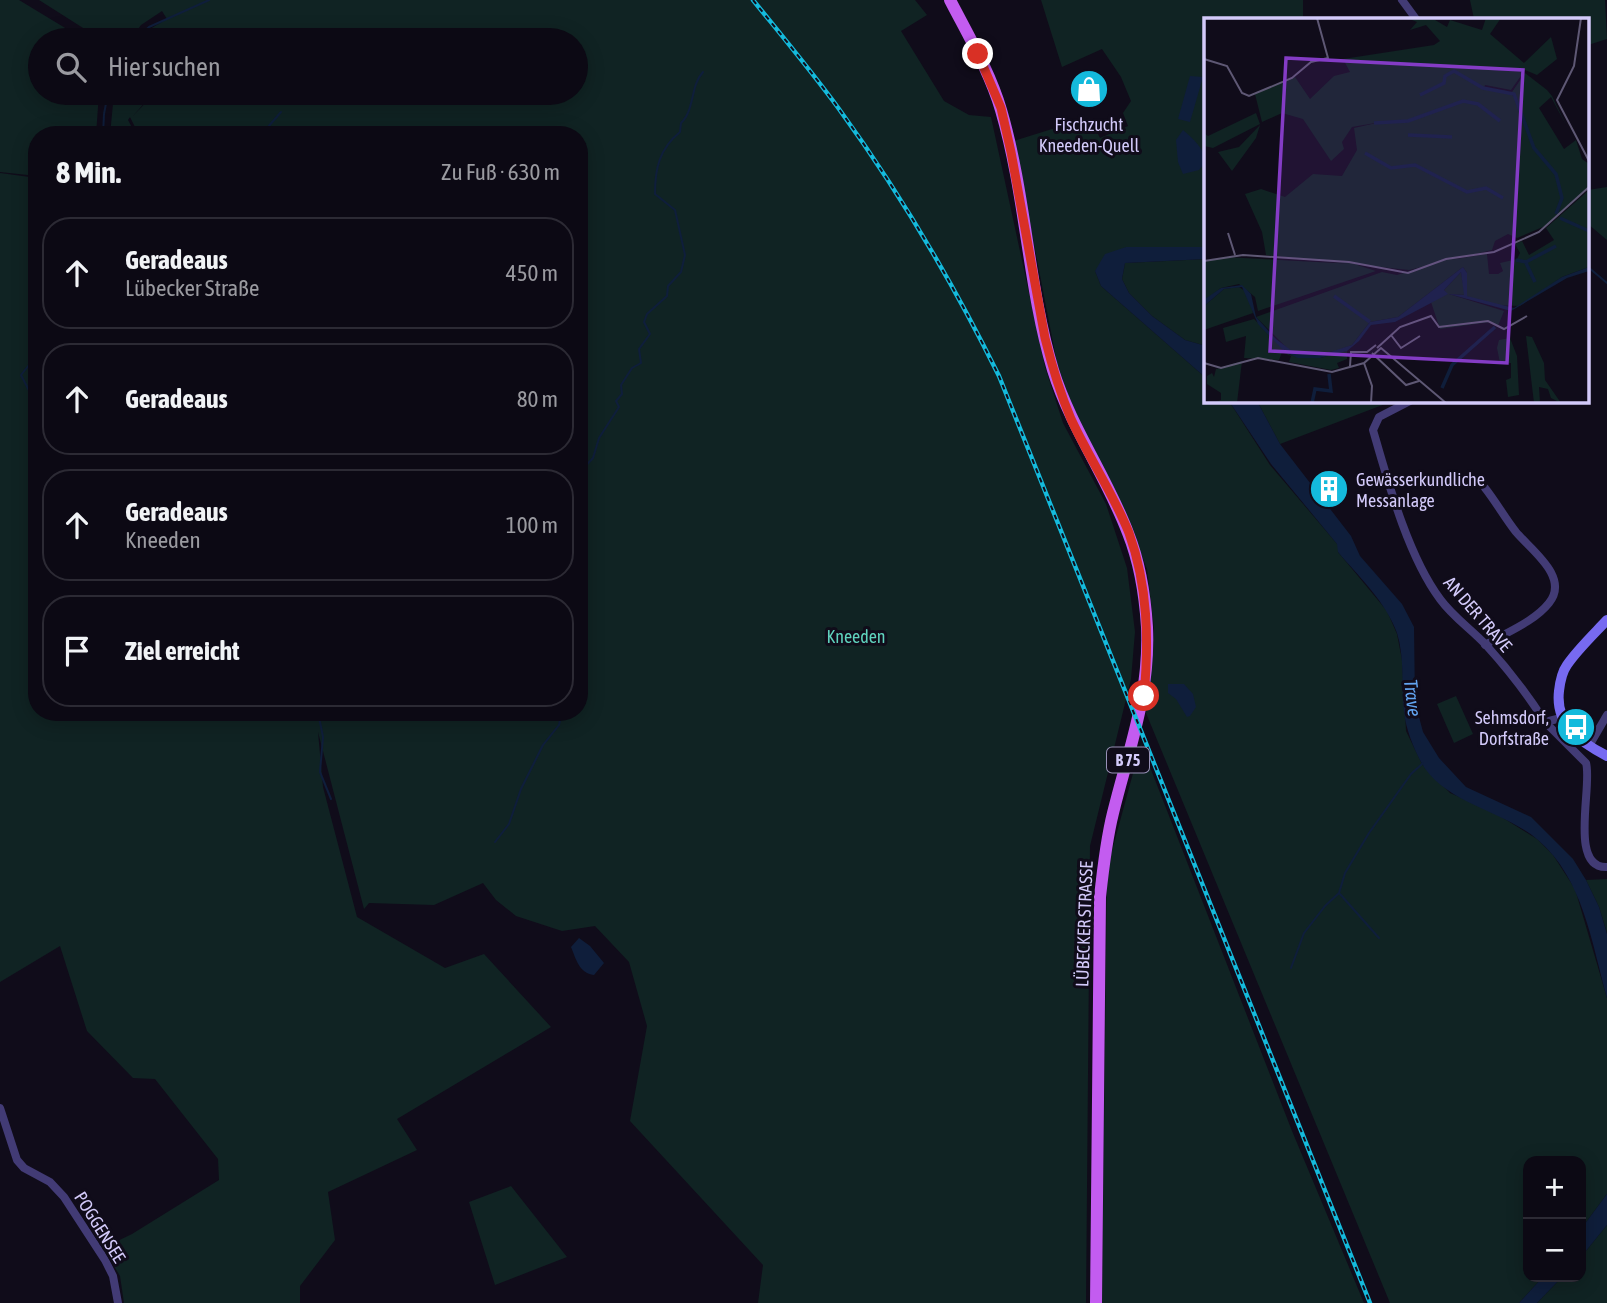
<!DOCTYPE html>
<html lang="de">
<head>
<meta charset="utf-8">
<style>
	:root { --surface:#0c0914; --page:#1a1722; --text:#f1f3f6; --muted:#9a9aa0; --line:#2c2a34 }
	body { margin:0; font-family:"Asap Condensed",sans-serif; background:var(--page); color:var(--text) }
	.controls { position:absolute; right:21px; bottom:21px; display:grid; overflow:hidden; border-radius:14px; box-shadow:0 4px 18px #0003 }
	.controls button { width:63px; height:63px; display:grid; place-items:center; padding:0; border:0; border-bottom:2px solid var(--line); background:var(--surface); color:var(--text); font:35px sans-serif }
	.stop { position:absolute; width:21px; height:21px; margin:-16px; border:5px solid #d93025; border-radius:50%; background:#fff }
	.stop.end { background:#d93025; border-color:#fff; box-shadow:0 2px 7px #0008 }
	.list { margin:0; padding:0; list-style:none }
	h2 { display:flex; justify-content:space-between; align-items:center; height:91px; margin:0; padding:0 28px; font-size:30px }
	h2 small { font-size:23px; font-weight:400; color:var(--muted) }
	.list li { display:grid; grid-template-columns:46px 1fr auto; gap:21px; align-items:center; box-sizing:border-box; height:112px; margin:0 14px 14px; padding:0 14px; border:2px solid var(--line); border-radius:28px }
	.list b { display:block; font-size:26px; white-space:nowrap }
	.list p { margin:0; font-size:23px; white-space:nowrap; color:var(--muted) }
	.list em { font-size:23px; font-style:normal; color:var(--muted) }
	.icon { flex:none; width:38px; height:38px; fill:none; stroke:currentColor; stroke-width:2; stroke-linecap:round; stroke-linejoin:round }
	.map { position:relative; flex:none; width:1607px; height:1303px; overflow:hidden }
	.search { position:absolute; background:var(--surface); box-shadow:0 4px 18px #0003; left:28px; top:28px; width:560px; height:77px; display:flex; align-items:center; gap:18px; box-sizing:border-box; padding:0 24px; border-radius:38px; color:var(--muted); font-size:26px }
	.panel { position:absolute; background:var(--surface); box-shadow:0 4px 18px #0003; left:28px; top:126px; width:560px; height:595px; border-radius:28px }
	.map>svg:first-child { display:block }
	.green { fill:#102323 }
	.water { fill:#0f1e3b }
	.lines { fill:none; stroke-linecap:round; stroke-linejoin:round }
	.stream { stroke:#0f1e3b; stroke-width:2 }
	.minor { stroke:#423b75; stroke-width:8 }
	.secondary { stroke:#776af1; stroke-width:10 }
	.primary { stroke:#c35cf0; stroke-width:12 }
	.rail-casing { stroke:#14badc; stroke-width:4.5 }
	.rail { stroke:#100c1a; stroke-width:2; stroke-dasharray:5; stroke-linecap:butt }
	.route { stroke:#d93025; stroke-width:9 }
	.labels { text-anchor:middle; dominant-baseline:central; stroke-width:6; stroke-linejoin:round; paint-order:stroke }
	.shield { fill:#100c1a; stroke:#9891b7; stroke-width:2 }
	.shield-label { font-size:16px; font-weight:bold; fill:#d3cafa }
	.poi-label { font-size:18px; fill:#d3cafa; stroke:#100c1a }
	.street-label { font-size:18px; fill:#d3cafa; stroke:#100c1a }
	.park-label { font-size:18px; fill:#5fd2bd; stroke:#100c1a }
	.water-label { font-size:19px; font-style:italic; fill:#62a4f0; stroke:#100c1a }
	.inset-river { fill:none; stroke:#0f1e3b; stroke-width:3.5 }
	.inset-road { fill:none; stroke:#5e5874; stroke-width:2 }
	.view { fill:#843cc5; fill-opacity:0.15; stroke:#843cc5; stroke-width:3.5 }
	.inset-edge { fill:none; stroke:#d3cafa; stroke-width:3.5 }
</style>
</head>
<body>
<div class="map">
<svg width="1607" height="1303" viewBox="0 0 1607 1303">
	<rect width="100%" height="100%" fill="#100c1a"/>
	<path class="green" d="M0 0H19L85 40H40V93H99L96 135H37V176L0 172Z
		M39 0H915L927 15 901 31 944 101 969 115 991 117 1045 367 1063 423 1106 504 1127 568 1135 632 1131 679 1090 846 1086 1303H758L763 1265 630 1121 647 1026 629 962 595 926 562 931 516 916 496 900 483 883 434 905 369 903 364 909 318 732 323 787 357 917 445 968 484 954 551 1027 397 1119 417 1150 328 1192 335 1240 300 1286V1303H124L120 1276 103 1248 132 1234 219 1180 218 1159 155 1079 133 1078 87 1031 60 946 0 982V173L37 178V712H579V135H139L130 117 128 120 136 135H110L114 93H153L133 116 155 93H576V40H312L315 32 310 40H141L150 29 167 19 162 11 141 25 130 40H102Z
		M1041 0H1303V19H1206V247H1126L1095 271 1101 286 1206 378V401H1229L1270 465 1338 545V552L1387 611 1397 634 1402 660 1406 731 1422 764 1450 793 1492 811 1537 839 1553 855 1575 889 1607 998V1194L1581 1229V1161H1528V1277H1543L1519 1303H1390L1146 713 1154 628 1147 569 1125 513 1076 417 1057 363 1014 141 1081 120 1093 124 1100 138 1128 126 1123 113 1131 101 1121 77 1102 49 1062 67Z
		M1470 0H1605L1607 39 1588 45V19H1474Z
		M1607 187V240L1588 224V190Z
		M1206 259V346L1185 340 1152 316 1129 293 1122 279 1125 263Z
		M1257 401H1393L1280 444Z
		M1456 696 1473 734 1454 743 1437 704Z
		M1141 744 1292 1131 1364 1303H1102L1107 869Z
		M1607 879V933L1599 907 1586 880Z
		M511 1186 567 1257 495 1285 469 1202Z
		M1607 1225V1303H1537L1562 1277H1581V1257Z"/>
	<path class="water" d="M1190 76 1203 77 1190 122 1178 119Z
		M1183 130C1193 138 1205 150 1206 162L1199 170 1183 174 1178 162 1176 140Z
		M1126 247H1206V259L1125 263 1122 279 1129 293 1152 316 1185 340 1206 346V378L1101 286 1095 271 1105 254Z
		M1229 401H1257L1280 444 1351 536 1360 556 1402 604 1414 627 1415 702 1423 732 1439 758 1466 787 1531 817 1573 859 1586 880 1599 907 1607 934V998C1592 944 1583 878 1538 840 1503 810 1443 803 1421 762 1413 747 1406 729 1404 712 1401 686 1405 659 1397 633 1386 602 1359 577 1338 552L1337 544 1271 464Z
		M1168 684H1184L1193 694 1196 707 1190 716 1187 717 1176 699 1168 693Z
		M579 938 590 946 604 963 594 975C579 973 576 959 571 947Z
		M1607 1194V1225L1581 1257V1229Z
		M1543 1277H1562L1537 1303H1519Z"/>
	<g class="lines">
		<path class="stream" d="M135 40 149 27 209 0
			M103 135 104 114 108 93
			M261 135 281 112
			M1588 267 1607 283
			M37 355 21 375 37 406
			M579 473 593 458 599 438 619 407 616 401 622 394 621 385 632 368 641 363 639 349 650 334 644 322 647 314 667 296 668 286 681 272 685 255 675 210 655 194C655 169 659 149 680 132L681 123C695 110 690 86 703 72
			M318 712 323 737 320 772 331 799
			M495 842 509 824 521 789 543 745 559 725 562 712
			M1340 894 1379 938
			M1291 968 1304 933 1325 906 1339 893 1345 873 1369 833 1411 774 1423 763"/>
		<path class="minor" d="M1402 0 1416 19
			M1410 401 1379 417 1373 430C1388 482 1408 556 1440 599 1453 617 1471 629 1486 645 1507 668 1528 695 1545 722L1561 718
			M1485 488C1496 502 1505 518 1516 532 1531 550 1570 577 1549 603 1534 622 1505 633 1485 645
			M1545 722 1586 763C1593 784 1568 869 1607 867
			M1589 746 1607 715
			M0 1108 17 1160 24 1168 50 1182 64 1197 105 1260 113 1276 118 1303"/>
		<path class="secondary" d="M1607 620C1594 634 1578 649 1567 665 1562 672 1560 682 1559 691 1555 725 1580 742 1607 756"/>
		<path class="primary" d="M950 0C968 35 990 72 1001 110 1026 195 1028 287 1053 370 1071 428 1107 477 1128 533 1140 563 1145 595 1147 627 1150 696 1129 748 1113 813 1106 841 1103 869 1100 897L1096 1303"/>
		<g class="rail-casing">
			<path id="rail" d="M753 0C782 36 812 72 839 109 900 193 953 283 999 376L1370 1303"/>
		</g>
		<use href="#rail" class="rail"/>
	</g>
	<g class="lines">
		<path class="route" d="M978 54 1001 108 1011 152 1045 338C1052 366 1060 393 1071 419 1089 458 1113 493 1129 533 1148 586 1149 641 1144 696"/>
	</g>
	<defs>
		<g id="shop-disc" transform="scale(2.0125)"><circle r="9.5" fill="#14badc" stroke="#100c1a"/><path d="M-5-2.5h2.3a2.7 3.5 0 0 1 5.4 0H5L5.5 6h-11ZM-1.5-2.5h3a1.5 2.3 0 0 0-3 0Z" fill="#fff"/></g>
		<g id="building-disc" transform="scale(2.0125)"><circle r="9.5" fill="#14badc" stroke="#100c1a"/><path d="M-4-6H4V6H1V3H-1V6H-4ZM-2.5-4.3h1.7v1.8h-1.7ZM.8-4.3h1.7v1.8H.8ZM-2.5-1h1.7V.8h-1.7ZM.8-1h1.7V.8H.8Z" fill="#fff"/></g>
		<g id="bus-disc" transform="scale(2.0125)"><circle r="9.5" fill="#14badc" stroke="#100c1a"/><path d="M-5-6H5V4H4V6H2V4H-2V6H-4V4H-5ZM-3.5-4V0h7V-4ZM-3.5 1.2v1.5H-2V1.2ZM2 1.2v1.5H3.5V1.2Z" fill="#fff"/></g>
	</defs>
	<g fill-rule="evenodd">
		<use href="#shop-disc" x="1089" y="89"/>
		<use href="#building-disc" x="1329" y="489"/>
		<use href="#bus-disc" x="1576" y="727"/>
	</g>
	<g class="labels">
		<rect class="shield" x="1107" y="747.5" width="42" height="25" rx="5"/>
		<g class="shield-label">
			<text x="1128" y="760">B 75</text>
		</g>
		<g class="poi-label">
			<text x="1089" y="124">Fischzucht<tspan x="1089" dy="21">Kneeden-Quell</tspan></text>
			<text x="1356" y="479" text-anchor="start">Gewässerkundliche<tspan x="1356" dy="21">Messanlage</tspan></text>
			<text x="1549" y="717" text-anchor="end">Sehmsdorf,<tspan x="1549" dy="21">Dorfstraße</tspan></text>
		</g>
		<g class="street-label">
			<text transform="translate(1478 614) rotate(49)">AN DER TRAVE</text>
			<text transform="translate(1084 924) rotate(-88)">LÜBECKER STRASSE</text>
			<text transform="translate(100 1227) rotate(58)">POGGENSEE</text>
		</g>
		<g class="park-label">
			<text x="856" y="636">Kneeden</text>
		</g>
		<g class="water-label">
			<text transform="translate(1413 698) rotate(83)">Trave</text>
		</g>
	</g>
	<g transform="translate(1204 18)">
		<rect width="385" height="385" fill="#100c1a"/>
		<path d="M203 0 231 2 243 9 246 2 278 12 282 0H297L286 16 320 45 347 19 353 41 333 57 321 52 307 72 281 67 280 70 303 73 314 82 308 74 321 55 343 72 348 78 362 107 347 79 335 90 360 131 372 122 378 141 385 146V168L341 208 313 220 304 216 291 223 288 232 205 252 62 237 58 214 41 176 57 171 81 179 109 156 138 158 153 132 150 110 177 104 148 109 138 124 140 131 127 143 99 101 78 95 58 104 51 76 91 59 106 81 130 58 146 54 139 41 230 27 236 23 222 7 206 12 213 4ZM52 95 56 106 9 130 0 128V115L4 118ZM56 107 52 120 28 153 14 134 35 129ZM385 172V249L358 259 316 288 287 287 262 278 263 255 259 249 194 299 166 304 148 327 132 333 99 338 87 334 52 299 178 254 193 257 233 244 283 236 285 256H294L299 253 296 245 313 241 316 235 311 226 318 223 325 237 350 222 342 210ZM21 239 150 246 172 253 54 293 51 279 35 266 17 270 0 283V244ZM257 254 261 277 245 276 300 293 294 308 286 304 236 311 226 281 243 276 240 272ZM35 269 44 275 49 295 0 312V288L20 271ZM50 301 86 337 116 340 143 333V341L133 345 135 350 127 352 85 344 87 338 78 334 75 342 40 340 42 318 22 324 19 310ZM322 318 328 319 340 345 341 362 357 385 347 380 344 371 335 369 336 385H330ZM306 320 313 338 315 377 304 379 302 362 307 360V345H296L293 330 295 322ZM38 343 33 385H9L17 382V375L3 366V358L8 355 10 359 12 351Z" fill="#102323"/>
		<path d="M259 249 263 255V278L310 290 358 259 385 249V253L363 260 307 293 245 276 260 277 257 254 240 272 244 276 191 304 167 307 155 323 143 333 116 340H94L81 334 54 306 38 269 20 271 0 288 1 281 17 270 38 267 47 276 52 299 72 321 92 336 117 337 148 327 166 304 194 299Z" fill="#0f1e3b"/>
		<path class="inset-river" d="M216 77 240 65 241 58 250 53 279 70 310 76 330 130 352 156 358 180 352 196M170 105 204 103 259 83 274 86 296 103M204 117 248 119M161 135 187 150 211 147 263 174 282 170 299 180M356 200 385 213M312 242 322 244 352 228M322 245 331 264M130 278 166 304M238 370 248 347 291 309M108 385 111 371 127 373 125 356"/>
		<path class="inset-road" d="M377 0 370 48 353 82 385 143M0 41 23 48 38 75 45 78 88 60 107 44 124 40 113 0M24 215 31 237M0 243 39 237 145 244 204 255 242 241 290 234 335 214 385 169M187 317 197 330 216 318M173 330 196 309 227 298 235 309 284 303 300 311 323 298M168 335 202 367 215 363M0 345 17 350 54 340 128 354 160 345 177 330 242 385M160 345 168 368 167 385M146 348 147 334H163L172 327"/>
		<path class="view" d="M82 40 319 52 303 345 66 333Z"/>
		<rect width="385" height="385" class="inset-edge"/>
	</g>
</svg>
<div class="controls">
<button>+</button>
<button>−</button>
</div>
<div class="stop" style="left:1144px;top:696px"></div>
<div class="stop end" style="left:978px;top:54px"></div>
<div class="search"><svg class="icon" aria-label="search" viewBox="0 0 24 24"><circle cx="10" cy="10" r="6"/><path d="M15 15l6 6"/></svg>Hier suchen</div>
<section class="panel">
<h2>8 Min.<small>Zu Fuß · 630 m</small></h2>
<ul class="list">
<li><svg class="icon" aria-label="ahead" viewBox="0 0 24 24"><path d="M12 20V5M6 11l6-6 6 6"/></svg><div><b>Geradeaus</b><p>Lübecker Straße</p></div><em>450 m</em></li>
<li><svg class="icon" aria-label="ahead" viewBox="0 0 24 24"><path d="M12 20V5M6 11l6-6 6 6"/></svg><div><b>Geradeaus</b></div><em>80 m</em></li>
<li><svg class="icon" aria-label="ahead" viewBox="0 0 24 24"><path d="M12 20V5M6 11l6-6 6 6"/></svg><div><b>Geradeaus</b><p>Kneeden</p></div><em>100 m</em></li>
<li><svg class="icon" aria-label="arrive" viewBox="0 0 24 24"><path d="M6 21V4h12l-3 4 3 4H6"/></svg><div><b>Ziel erreicht</b></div></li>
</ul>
</section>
</div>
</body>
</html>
